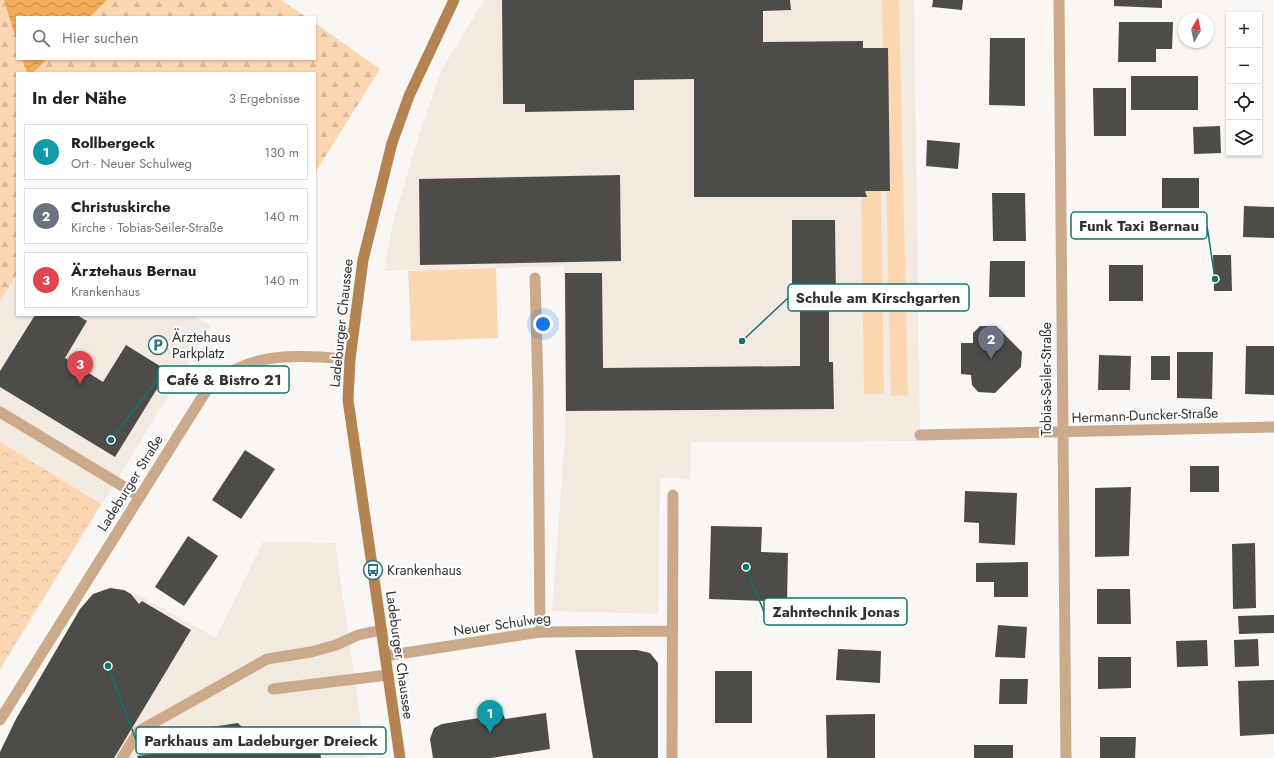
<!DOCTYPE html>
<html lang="de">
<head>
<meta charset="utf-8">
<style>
	:root { --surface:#fff; --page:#f2f2f2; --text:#222; --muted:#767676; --line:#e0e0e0; --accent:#2563eb }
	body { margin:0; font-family:Jost,sans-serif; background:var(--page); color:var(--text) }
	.controls { position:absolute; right:12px; top:12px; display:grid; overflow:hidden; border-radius:0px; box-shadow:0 1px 3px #0004 }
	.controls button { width:36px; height:36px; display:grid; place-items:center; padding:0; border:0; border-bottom:1px solid var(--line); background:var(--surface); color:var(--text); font:20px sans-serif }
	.compass { position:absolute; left:1178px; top:12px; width:36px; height:36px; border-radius:50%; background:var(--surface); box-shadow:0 1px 3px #0004; rotate:9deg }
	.you { position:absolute; left:543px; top:324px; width:14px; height:14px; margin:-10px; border:3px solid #fff; border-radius:50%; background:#1a73e8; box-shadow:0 0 0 6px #1a73e833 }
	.badge { display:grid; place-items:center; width:26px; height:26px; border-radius:50%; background:var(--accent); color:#fff; font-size:13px; font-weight:700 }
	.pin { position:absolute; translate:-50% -33px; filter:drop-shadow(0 1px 2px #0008) }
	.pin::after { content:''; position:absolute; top:21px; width:14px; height:12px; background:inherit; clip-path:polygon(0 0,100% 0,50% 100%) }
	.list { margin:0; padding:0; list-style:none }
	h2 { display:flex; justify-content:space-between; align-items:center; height:52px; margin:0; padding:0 16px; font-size:17px }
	h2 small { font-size:13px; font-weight:400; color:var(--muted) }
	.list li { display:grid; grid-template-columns:26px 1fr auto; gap:12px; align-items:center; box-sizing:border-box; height:56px; margin:0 8px 8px; padding:0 8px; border:1px solid var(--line); border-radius:0px }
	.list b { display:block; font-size:15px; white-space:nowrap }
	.list p { margin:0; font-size:13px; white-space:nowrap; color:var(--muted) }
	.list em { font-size:13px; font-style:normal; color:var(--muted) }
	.icon { flex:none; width:22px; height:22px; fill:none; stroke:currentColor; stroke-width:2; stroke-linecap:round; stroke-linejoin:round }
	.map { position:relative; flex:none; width:1274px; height:758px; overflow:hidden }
	.search { position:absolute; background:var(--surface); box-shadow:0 1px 3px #0004; left:16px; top:16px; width:300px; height:44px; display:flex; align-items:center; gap:10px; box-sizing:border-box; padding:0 14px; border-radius:0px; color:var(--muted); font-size:15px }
	.panel { position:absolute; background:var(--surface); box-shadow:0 1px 3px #0004; left:16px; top:72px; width:300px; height:244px; border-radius:0px }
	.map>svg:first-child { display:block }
	.built { fill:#f2e9e0 }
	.forest { fill:url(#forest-firs) }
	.park { fill:url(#park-crowns) }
	.pitch { fill:#fcd6b0 }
	.water { fill:url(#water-waves) }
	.building { fill:#4e4c49 }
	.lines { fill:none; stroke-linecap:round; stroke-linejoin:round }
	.service { stroke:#caaa8a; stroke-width:11 }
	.minor { stroke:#caaa8a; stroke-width:11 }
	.secondary { stroke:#b38452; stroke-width:11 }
	.labels { text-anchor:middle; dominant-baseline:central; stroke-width:4; stroke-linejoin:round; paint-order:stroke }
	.street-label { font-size:14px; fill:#323130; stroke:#fff }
	.poi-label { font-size:14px; fill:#323130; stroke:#fff; text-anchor:start }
	.leader { fill:none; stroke:#0f766e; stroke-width:1.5 }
	.callout-dot { fill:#0f766e; stroke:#fff; stroke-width:1.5 }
	.callout { fill:#fff; stroke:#0f766e; stroke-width:1.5 }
	.callout-label { font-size:15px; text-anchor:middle; font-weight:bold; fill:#323130 }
</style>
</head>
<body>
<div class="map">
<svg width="1274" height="758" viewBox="0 0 1274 758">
	<defs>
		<pattern id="forest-firs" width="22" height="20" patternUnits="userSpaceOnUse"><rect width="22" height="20" fill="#fcd6b0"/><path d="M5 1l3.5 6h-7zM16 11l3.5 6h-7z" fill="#d8b898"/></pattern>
		<pattern id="park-crowns" width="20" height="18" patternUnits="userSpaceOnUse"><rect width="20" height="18" fill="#fcd6b0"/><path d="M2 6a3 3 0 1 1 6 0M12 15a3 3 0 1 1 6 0" fill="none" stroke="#d8b898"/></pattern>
		<pattern id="water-waves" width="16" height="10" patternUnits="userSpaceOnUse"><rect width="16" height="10" fill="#f3aa59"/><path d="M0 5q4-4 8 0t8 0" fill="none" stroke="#c58b4a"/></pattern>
	</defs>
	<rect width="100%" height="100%" fill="#faf6f3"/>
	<path class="built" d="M484 0H914L920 441 691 442 690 479 660 478 658 614 552 611 565 438 564 266 384 271 393 222 420 132 442 69Z
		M17 274V315H193L211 326 0 671V302Z
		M263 542 335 543 366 758H44L135 593 216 638Z"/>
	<path class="forest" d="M0 0H4L17 43V59H22L27 73H17V274L0 302Z
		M107 0H281L306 17H90Z
		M315 23 380 69 315 173V73H33L47 59H315Z"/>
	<path class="park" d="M0 442 101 504 0 668Z"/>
	<path class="pitch" d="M882 0H899L908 395 891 396Z
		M861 186H881L884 394H864Z
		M496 268 498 338 411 341 408 271Z"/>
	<path class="water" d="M4 0H107L90 17H17V43Z
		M22 59H47L33 73H27Z"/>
	<path class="building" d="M502 0H790L791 10 763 11V42L863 41V48H888L890 191H865L867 197H694V79L634 80V110L525 112V104H503Z
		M933 0H963L962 10 932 7Z
		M1114 0H1162V8L1114 6Z
		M1119 22H1173L1172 49H1156V62H1118Z
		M990 38H1025V106L989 105Z
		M1131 76H1198V110H1131Z
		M1093 88H1126V136H1094Z
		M1220 126 1221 153 1194 154 1193 127Z
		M927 140 960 143 958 169 926 166Z
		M620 175 621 261 420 265 419 179Z
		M1162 178H1199V208H1162Z
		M992 193H1025L1026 241H993Z
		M1244 206 1274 207V238L1243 237Z
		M792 220H835L836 303H829V362H833L834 409 566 411 565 273H602L603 368 800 366V304H792Z
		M1213 255H1231L1232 291H1214Z
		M990 261H1025V297H989Z
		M1109 265H1143V301H1109Z
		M35 315H77L87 321 65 358 103 382 126 345 168 371 115 457 0 387V371Z
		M980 326H996L1022 352 1021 367 995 393 978 392 972 385 971 375 961 374V343H973V333Z
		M1246 346H1274V395L1245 394Z
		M1177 352H1213L1212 399 1177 398Z
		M1099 355 1131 356 1130 390H1098Z
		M1151 356H1170V380H1151Z
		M245 450 275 469 241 519 212 500Z
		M1190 466H1219V492H1190Z
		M1131 487 1129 556 1095 557V488Z
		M965 491 1017 493 1015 545 979 543V523L964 522Z
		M711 526 762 527 761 552 788 553 787 602 709 599Z
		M188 536 218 556 184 606 155 587Z
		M1255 543 1256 608 1233 609 1232 544Z
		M1028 562V597H994V582H976V563Z
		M110 588 124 590 131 594 139 604 142 601 191 630 114 758H0V752L16 719 80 609 93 594Z
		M1097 589H1130L1131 624H1097Z
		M1274 615V633L1239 634 1238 616Z
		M998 625 1027 627 1025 658 995 657Z
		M1258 639 1259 666 1235 667 1234 640Z
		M1207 640 1208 666 1177 667 1176 641Z
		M838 649 881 651 880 683 836 680Z
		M575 650H637L650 653 658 663V758H593Z
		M1098 657H1131V688L1098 689Z
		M715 671H752V723H715Z
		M1000 679H1028L1027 704H999Z
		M1274 680V734L1240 736 1238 681Z
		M546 713 550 749 491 758H433L430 739 434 728 442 724 503 714 505 719Z
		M875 714V758H827L826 715Z
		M238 723 242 727 244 740 317 730 321 758H138L137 756 174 751 172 740 174 735 178 732Z
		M1100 737H1136L1135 758H1100Z
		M974 745H1013V758H974Z"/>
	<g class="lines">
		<path class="service" d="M535 278 538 389 540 632
			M0 412 139 496
			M273 689 388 675
			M122 758 139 731 267 659 311 652 336 645 358 635 381 630"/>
		<path class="minor" d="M1059 0 1066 758
			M920 435 1274 427
			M385 656 540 632 672 631
			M0 720 206 391C213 386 220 379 228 374 263 351 310 356 350 359
			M672 758 673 495"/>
		<path class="secondary" d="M400 758 348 400 350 359 363 260 392 143 409 96 454 0"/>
	</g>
	<defs>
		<g id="parking-ring" transform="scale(1)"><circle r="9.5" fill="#fff" stroke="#2a6e7f" stroke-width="1.5"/><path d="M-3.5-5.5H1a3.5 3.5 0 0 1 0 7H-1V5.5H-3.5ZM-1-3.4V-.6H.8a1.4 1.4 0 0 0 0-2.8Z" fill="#2a6e7f"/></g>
		<g id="bus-ring" transform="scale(1)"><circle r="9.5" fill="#fff" stroke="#2a6e7f" stroke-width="1.5"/><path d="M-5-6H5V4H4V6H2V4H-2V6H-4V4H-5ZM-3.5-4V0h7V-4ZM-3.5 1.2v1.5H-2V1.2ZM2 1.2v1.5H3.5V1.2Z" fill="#2a6e7f"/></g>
	</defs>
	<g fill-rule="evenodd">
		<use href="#parking-ring" x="158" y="345"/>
		<use href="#bus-ring" x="373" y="570"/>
	</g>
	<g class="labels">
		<g class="street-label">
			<text transform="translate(341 323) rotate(-84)">Ladeburger Chaussee</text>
			<text transform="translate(1046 379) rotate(-90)">Tobias-Seiler-Straße</text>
			<text transform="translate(1145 415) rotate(-2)">Hermann-Duncker-Straße</text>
			<text transform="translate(130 483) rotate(-58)">Ladeburger Straße</text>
			<text transform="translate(502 624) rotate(-8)">Neuer Schulweg</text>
			<text transform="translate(400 655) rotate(82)">Ladeburger Chaussee</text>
		</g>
		<g class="poi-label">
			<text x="172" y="337">Ärztehaus<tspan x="172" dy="16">Parkplatz</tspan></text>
			<text x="387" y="570">Krankenhaus</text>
		</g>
	</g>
	<path class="leader" d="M1215 279L1207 226M742 341L788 298M111 440L158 379M746 567L764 612M108 666L136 740"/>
	<g class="callout-dot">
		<circle cx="1215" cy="279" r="4"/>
		<circle cx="742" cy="341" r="4"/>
		<circle cx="111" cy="440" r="4"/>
		<circle cx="746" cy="567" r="4"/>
		<circle cx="108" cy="666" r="4"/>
	</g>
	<g class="callout">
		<rect x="1071" y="212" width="136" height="27" rx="4"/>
		<rect x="788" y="284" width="181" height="27" rx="4"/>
		<rect x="158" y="366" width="131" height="27" rx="4"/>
		<rect x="764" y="598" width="143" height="27" rx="4"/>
		<rect x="136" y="727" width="250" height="27" rx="4"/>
	</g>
	<g class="callout-label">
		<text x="1139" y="231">Funk Taxi Bernau</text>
		<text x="878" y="303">Schule am Kirschgarten</text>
		<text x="224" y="385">Café &amp; Bistro 21</text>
		<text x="836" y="617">Zahntechnik Jonas</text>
		<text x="261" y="746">Parkhaus am Ladeburger Dreieck</text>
	</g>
</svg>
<div class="controls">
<button>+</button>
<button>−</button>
<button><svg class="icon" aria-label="locate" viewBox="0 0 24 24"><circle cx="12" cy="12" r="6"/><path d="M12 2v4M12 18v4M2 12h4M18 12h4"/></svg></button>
<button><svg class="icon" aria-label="layers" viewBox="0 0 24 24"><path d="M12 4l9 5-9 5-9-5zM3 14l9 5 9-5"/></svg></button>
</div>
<svg class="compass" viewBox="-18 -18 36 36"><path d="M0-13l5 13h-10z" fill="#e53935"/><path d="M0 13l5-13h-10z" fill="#767676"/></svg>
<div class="you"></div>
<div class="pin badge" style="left:490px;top:733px;background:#0f9aa8">1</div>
<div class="pin badge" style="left:991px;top:359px;background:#6b7280">2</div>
<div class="pin badge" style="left:80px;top:384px;background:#e0444e">3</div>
<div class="search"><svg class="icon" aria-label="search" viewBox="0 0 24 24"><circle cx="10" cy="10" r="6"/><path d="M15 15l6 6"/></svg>Hier suchen</div>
<section class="panel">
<h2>In der Nähe<small>3 Ergebnisse</small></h2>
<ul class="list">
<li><span class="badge" style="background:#0f9aa8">1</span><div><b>Rollbergeck</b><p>Ort · Neuer Schulweg</p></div><em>130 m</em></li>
<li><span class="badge" style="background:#6b7280">2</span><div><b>Christuskirche</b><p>Kirche · Tobias-Seiler-Straße</p></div><em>140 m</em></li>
<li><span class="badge" style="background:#e0444e">3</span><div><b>Ärztehaus Bernau</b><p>Krankenhaus</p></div><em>140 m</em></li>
</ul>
</section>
</div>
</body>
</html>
